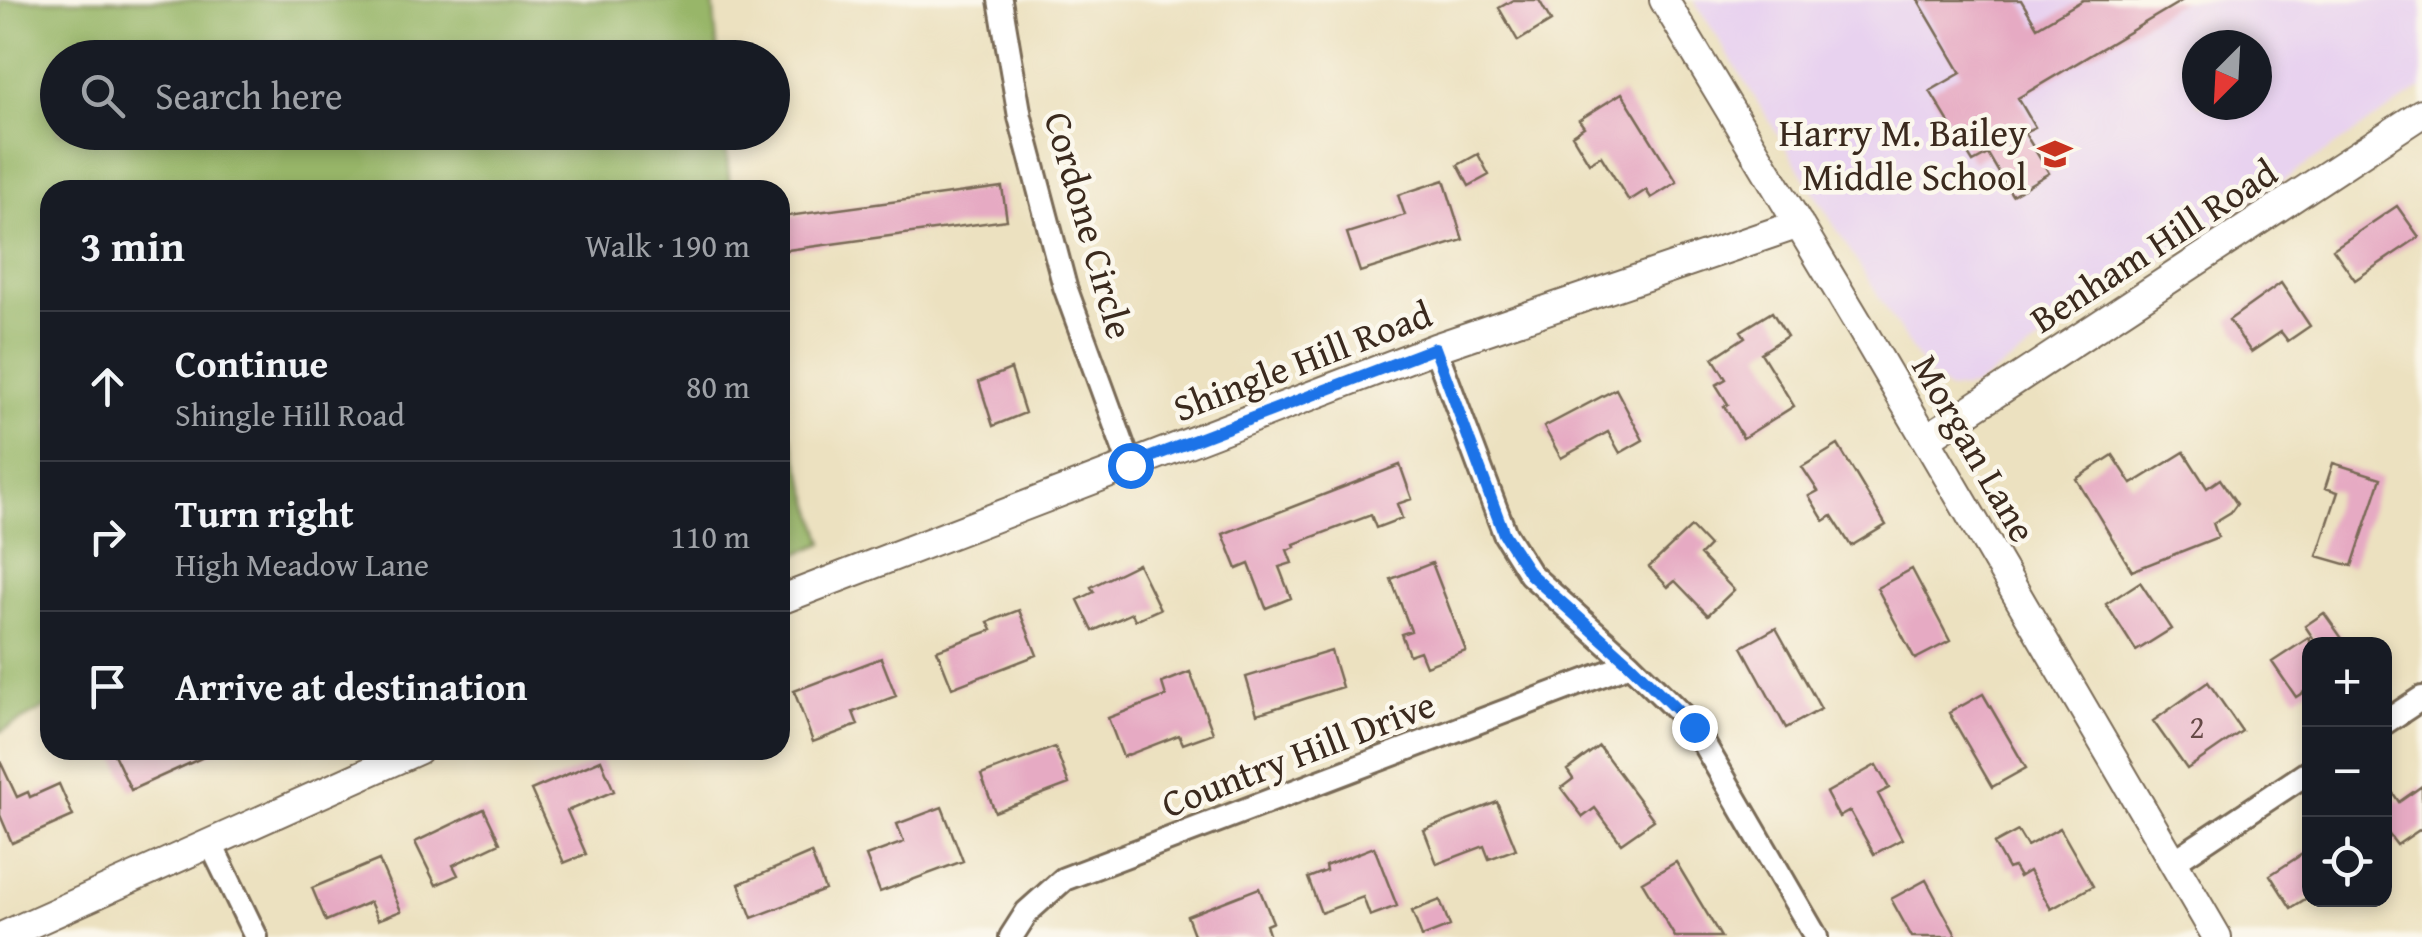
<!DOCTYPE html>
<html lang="en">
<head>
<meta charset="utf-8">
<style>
	:root { --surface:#171b24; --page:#242831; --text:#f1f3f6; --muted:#9ea1a6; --line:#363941 }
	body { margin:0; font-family:"Gentium Book Plus",serif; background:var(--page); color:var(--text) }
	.controls { position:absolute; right:30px; bottom:30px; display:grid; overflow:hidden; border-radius:20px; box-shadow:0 5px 15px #0003 }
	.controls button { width:90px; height:90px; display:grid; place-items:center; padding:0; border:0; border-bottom:2px solid var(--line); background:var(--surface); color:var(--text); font:50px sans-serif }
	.compass { position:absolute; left:2182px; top:30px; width:90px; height:90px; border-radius:50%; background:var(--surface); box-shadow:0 5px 15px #0003; rotate:204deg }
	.stop { position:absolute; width:30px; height:30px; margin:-22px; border:8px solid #1a73e8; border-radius:50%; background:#fff }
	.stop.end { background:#1a73e8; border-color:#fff; box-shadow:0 2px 10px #0008 }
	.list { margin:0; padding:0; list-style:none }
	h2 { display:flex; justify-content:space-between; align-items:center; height:130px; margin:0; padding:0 40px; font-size:42px }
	h2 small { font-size:32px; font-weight:400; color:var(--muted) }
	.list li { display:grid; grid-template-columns:65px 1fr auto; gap:30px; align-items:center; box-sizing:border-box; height:150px; padding:0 40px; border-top:2px solid var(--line) }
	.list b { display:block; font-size:38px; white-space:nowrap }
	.list p { margin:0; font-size:32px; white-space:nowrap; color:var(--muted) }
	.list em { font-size:32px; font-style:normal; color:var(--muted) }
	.icon { flex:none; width:55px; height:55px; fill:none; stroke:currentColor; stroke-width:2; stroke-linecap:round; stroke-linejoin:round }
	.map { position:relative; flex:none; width:2422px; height:937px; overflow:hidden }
	.search { position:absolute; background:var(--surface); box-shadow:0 5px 15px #0003; left:40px; top:40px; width:750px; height:110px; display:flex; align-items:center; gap:25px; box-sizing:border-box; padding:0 35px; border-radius:55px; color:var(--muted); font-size:38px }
	.panel { position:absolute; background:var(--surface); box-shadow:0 5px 15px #0003; left:40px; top:180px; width:750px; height:580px; border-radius:30px }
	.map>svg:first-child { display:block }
	.built { fill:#e8d2ef; fill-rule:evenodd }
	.forest { fill:#98b669; stroke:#6a7044; stroke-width:2.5 }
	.building { fill:#e6aac3 }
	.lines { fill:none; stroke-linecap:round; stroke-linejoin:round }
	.minor-casing { stroke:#796a57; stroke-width:28 }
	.tertiary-casing { stroke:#796a57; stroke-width:32 }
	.minor { stroke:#fff; stroke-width:22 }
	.tertiary { stroke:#fff; stroke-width:28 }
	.route { stroke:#1a73e8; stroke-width:12 }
	.labels { text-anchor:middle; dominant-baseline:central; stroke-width:9; stroke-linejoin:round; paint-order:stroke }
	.number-label { font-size:32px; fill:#664a47 }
	.poi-label { font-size:38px; fill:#3b2a1e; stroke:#fbf7ec; text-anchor:end }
	.street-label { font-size:38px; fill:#3b2a1e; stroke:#fbf7ec }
</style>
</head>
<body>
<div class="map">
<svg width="2422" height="937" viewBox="0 0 2422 937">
	<rect width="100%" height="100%" fill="#fbf7ec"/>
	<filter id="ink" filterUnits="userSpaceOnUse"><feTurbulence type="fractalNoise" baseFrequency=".01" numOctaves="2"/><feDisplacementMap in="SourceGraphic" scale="20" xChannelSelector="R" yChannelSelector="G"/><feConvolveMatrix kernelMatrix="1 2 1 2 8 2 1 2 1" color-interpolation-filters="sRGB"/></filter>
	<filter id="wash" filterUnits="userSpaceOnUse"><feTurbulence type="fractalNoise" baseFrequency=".0048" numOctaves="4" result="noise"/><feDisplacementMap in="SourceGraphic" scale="40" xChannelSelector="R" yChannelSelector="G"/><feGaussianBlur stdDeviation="2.25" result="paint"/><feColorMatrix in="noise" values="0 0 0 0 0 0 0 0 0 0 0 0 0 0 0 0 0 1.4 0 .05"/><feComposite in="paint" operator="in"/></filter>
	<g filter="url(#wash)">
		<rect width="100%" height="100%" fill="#ece1c0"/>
		<path class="built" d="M1694 0H2422V88L1973 387 1948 390 1927 374ZM2197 45H2257V105H2197Z"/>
		<path class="forest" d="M0 0H713L718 57 58 58V132L725 133 730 190H50V705L0 732Z
			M780 402 824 543 780 561Z"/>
		<g id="blocks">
			<path class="building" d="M1513 0H1539L1551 21 1518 41 1499 8Z
				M1918 0H2021L2037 27 2083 0H2183L2018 98 2035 127 2024 132 2049 173 2012 195 1988 154 1973 162 1930 91 1961 73Z
				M1622 93 1677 182 1651 198 1646 190 1629 201 1601 156 1589 163 1572 135 1584 127 1579 120Z
				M1478 154 1489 175 1469 186 1458 165Z
				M1444 180 1463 240 1360 272 1347 233 1405 215 1398 195Z
				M1002 187 1007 220 780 251V217Z
				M2397 206 2419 237 2355 280 2333 249Z
				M2281 283 2310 326 2288 341 2281 332 2251 352 2229 320Z
				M1772 312 1787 336 1761 353 1794 406 1743 438 1724 406 1728 404 1716 385 1726 379 1713 358 1745 337 1741 331Z
				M1011 369 1025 413 993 426 979 382Z
				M1616 389 1643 440 1620 453 1608 432 1561 458 1544 427Z
				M1838 445 1886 525 1851 546 1832 516 1824 521 1809 496 1818 491 1802 467Z
				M2184 452 2207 488 2220 479 2237 504 2231 512 2213 523 2218 537 2132 571 2076 479 2113 455 2132 484Z
				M2333 463 2381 478 2352 566 2317 556 2338 492 2325 488Z
				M1400 465 1412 499 1397 504 1402 518 1376 528 1371 515 1294 544 1295 547 1287 550 1292 563 1279 567 1291 598 1266 608 1249 564 1237 569 1223 534Z
				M1691 527 1709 546 1700 555 1734 590 1708 615 1675 581 1668 587 1649 567Z
				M1432 563 1466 651 1426 666 1420 651 1409 655 1401 634 1411 631 1391 579Z
				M1138 564 1160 609 1135 620 1132 613 1093 631 1078 600 1094 592 1091 587Z
				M1912 569 1950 641 1915 659 1877 588Z
				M2140 582 2171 629 2136 651 2106 604Z
				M1019 610 1037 655 952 688 937 650 992 630 988 622Z
				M2324 613 2346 644H2317L2305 626Z
				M1776 628 1821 709 1786 728 1742 647Z
				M2310 637V688L2296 697 2272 662Z
				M1331 651 1342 687 1257 714 1246 677Z
				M881 658 896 696 853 712 858 725 813 742 794 691Z
				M1190 672 1213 733 1183 744 1179 735 1123 757 1108 718 1166 696 1162 683Z
				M2208 682 2242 731 2187 769 2153 721Z
				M1983 694 2026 768 1992 787 1949 713Z
				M1599 746 1654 820 1621 843 1595 808 1583 817 1561 788 1573 779 1567 770Z
				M1055 747 1069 784 995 812 981 775Z
				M112 750H219L131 790Z
				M601 760 614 791 567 811 586 854 564 863 531 790Z
				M0 761 17 797 28 792 30 797 59 784 73 816 12 843 0 815Z
				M1876 765 1889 788 1878 794 1902 839 1874 854 1850 811 1839 817 1826 793Z
				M2384 780 2399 802 2422 786V828L2397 845 2384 828Z
				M1497 802 1516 849 1489 859 1484 846 1437 864 1424 830Z
				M942 807 963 861 880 892 866 856 904 842 897 824Z
				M484 809 500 843 453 865 458 875 436 885 415 842Z
				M2060 828 2093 886 2051 909 2029 871 2019 877 2013 867 2008 869 1994 844 2018 831 2027 846Z
				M1374 847 1397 906 1370 916 1363 897 1321 913 1308 878 1326 871 1325 866Z
				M2310 849V896L2291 908 2270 875Z
				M811 853 825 890 752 918 739 884Z
				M379 860 401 911 378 920 370 902 326 921 312 888Z
				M1676 862 1721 937H1675L1642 882Z
				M1926 880 1957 937H1912L1891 899Z
				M1259 888 1273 922 1266 925 1270 937H1195L1187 916Z
				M1440 900 1450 926 1422 937 1412 911Z"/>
		</g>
	</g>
	<g filter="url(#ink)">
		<use href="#blocks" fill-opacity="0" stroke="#796a57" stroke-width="2.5"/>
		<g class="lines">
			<g class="minor-casing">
				<path id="minor" d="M1000 0 1020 117 1065 287 1130 465
					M1435 348 1505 534 1530 574 1630 664 1694 727 1816 937
					M2384 723 2422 698
					M210 842 256 937
					M2173 862 2310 771
					M1011 937 1027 912 1064 879 1630 664"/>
			</g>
			<g class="tertiary-casing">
				<path id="tertiary" d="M1664 0 1861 328 2217 937
					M1926 439 2422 113
					M780 600 1435 348 1799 224
					M1 937 418 750"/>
			</g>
			<use href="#minor" class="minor"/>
			<use href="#tertiary" class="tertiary"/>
		</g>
	</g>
	<g class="lines" filter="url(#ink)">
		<path class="route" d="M1130 465 1435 348 1504 534 1530 574 1630 664 1694 727"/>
	</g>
	<defs>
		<g id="school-bare" transform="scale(2.7)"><path d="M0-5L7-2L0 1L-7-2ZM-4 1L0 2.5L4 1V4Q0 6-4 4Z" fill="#c8321e" stroke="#fbf7ec" stroke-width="2.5" paint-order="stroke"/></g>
	</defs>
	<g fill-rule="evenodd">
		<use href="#school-bare" x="2055" y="154"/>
	</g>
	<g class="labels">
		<g class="number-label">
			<text x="2197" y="726">2</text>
		</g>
		<g class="poi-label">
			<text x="2027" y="132">Harry M. Bailey<tspan x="2027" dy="44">Middle School</tspan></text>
		</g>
		<g class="street-label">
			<text transform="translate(1090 225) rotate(74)">Cordone Circle</text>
			<text transform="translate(2153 245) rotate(-33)">Benham Hill Road</text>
			<text transform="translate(1302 360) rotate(-21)">Shingle Hill Road</text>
			<text transform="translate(1975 448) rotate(60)">Morgan Lane</text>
			<text transform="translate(1298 753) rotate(-21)">Country Hill Drive</text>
		</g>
	</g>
</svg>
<div class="controls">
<button>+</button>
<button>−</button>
<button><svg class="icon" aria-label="locate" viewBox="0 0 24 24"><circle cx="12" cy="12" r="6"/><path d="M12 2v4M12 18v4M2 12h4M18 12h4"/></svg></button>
</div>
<svg class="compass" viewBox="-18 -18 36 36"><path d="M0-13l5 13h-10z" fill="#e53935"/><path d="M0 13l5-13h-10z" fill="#9ea1a6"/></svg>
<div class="stop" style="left:1130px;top:465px"></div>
<div class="stop end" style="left:1694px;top:727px"></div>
<div class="search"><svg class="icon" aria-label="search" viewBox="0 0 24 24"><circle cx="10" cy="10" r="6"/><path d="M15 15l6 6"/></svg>Search here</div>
<section class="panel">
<h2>3 min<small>Walk · 190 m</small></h2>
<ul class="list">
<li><svg class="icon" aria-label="ahead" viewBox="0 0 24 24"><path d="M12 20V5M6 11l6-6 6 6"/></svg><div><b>Continue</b><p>Shingle Hill Road</p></div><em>80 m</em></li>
<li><svg class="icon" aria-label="right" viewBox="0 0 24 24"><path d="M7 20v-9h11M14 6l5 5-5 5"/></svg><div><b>Turn right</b><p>High Meadow Lane</p></div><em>110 m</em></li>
<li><svg class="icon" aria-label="arrive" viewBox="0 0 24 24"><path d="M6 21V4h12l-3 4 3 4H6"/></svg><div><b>Arrive at destination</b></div></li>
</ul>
</section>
</div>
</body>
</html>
